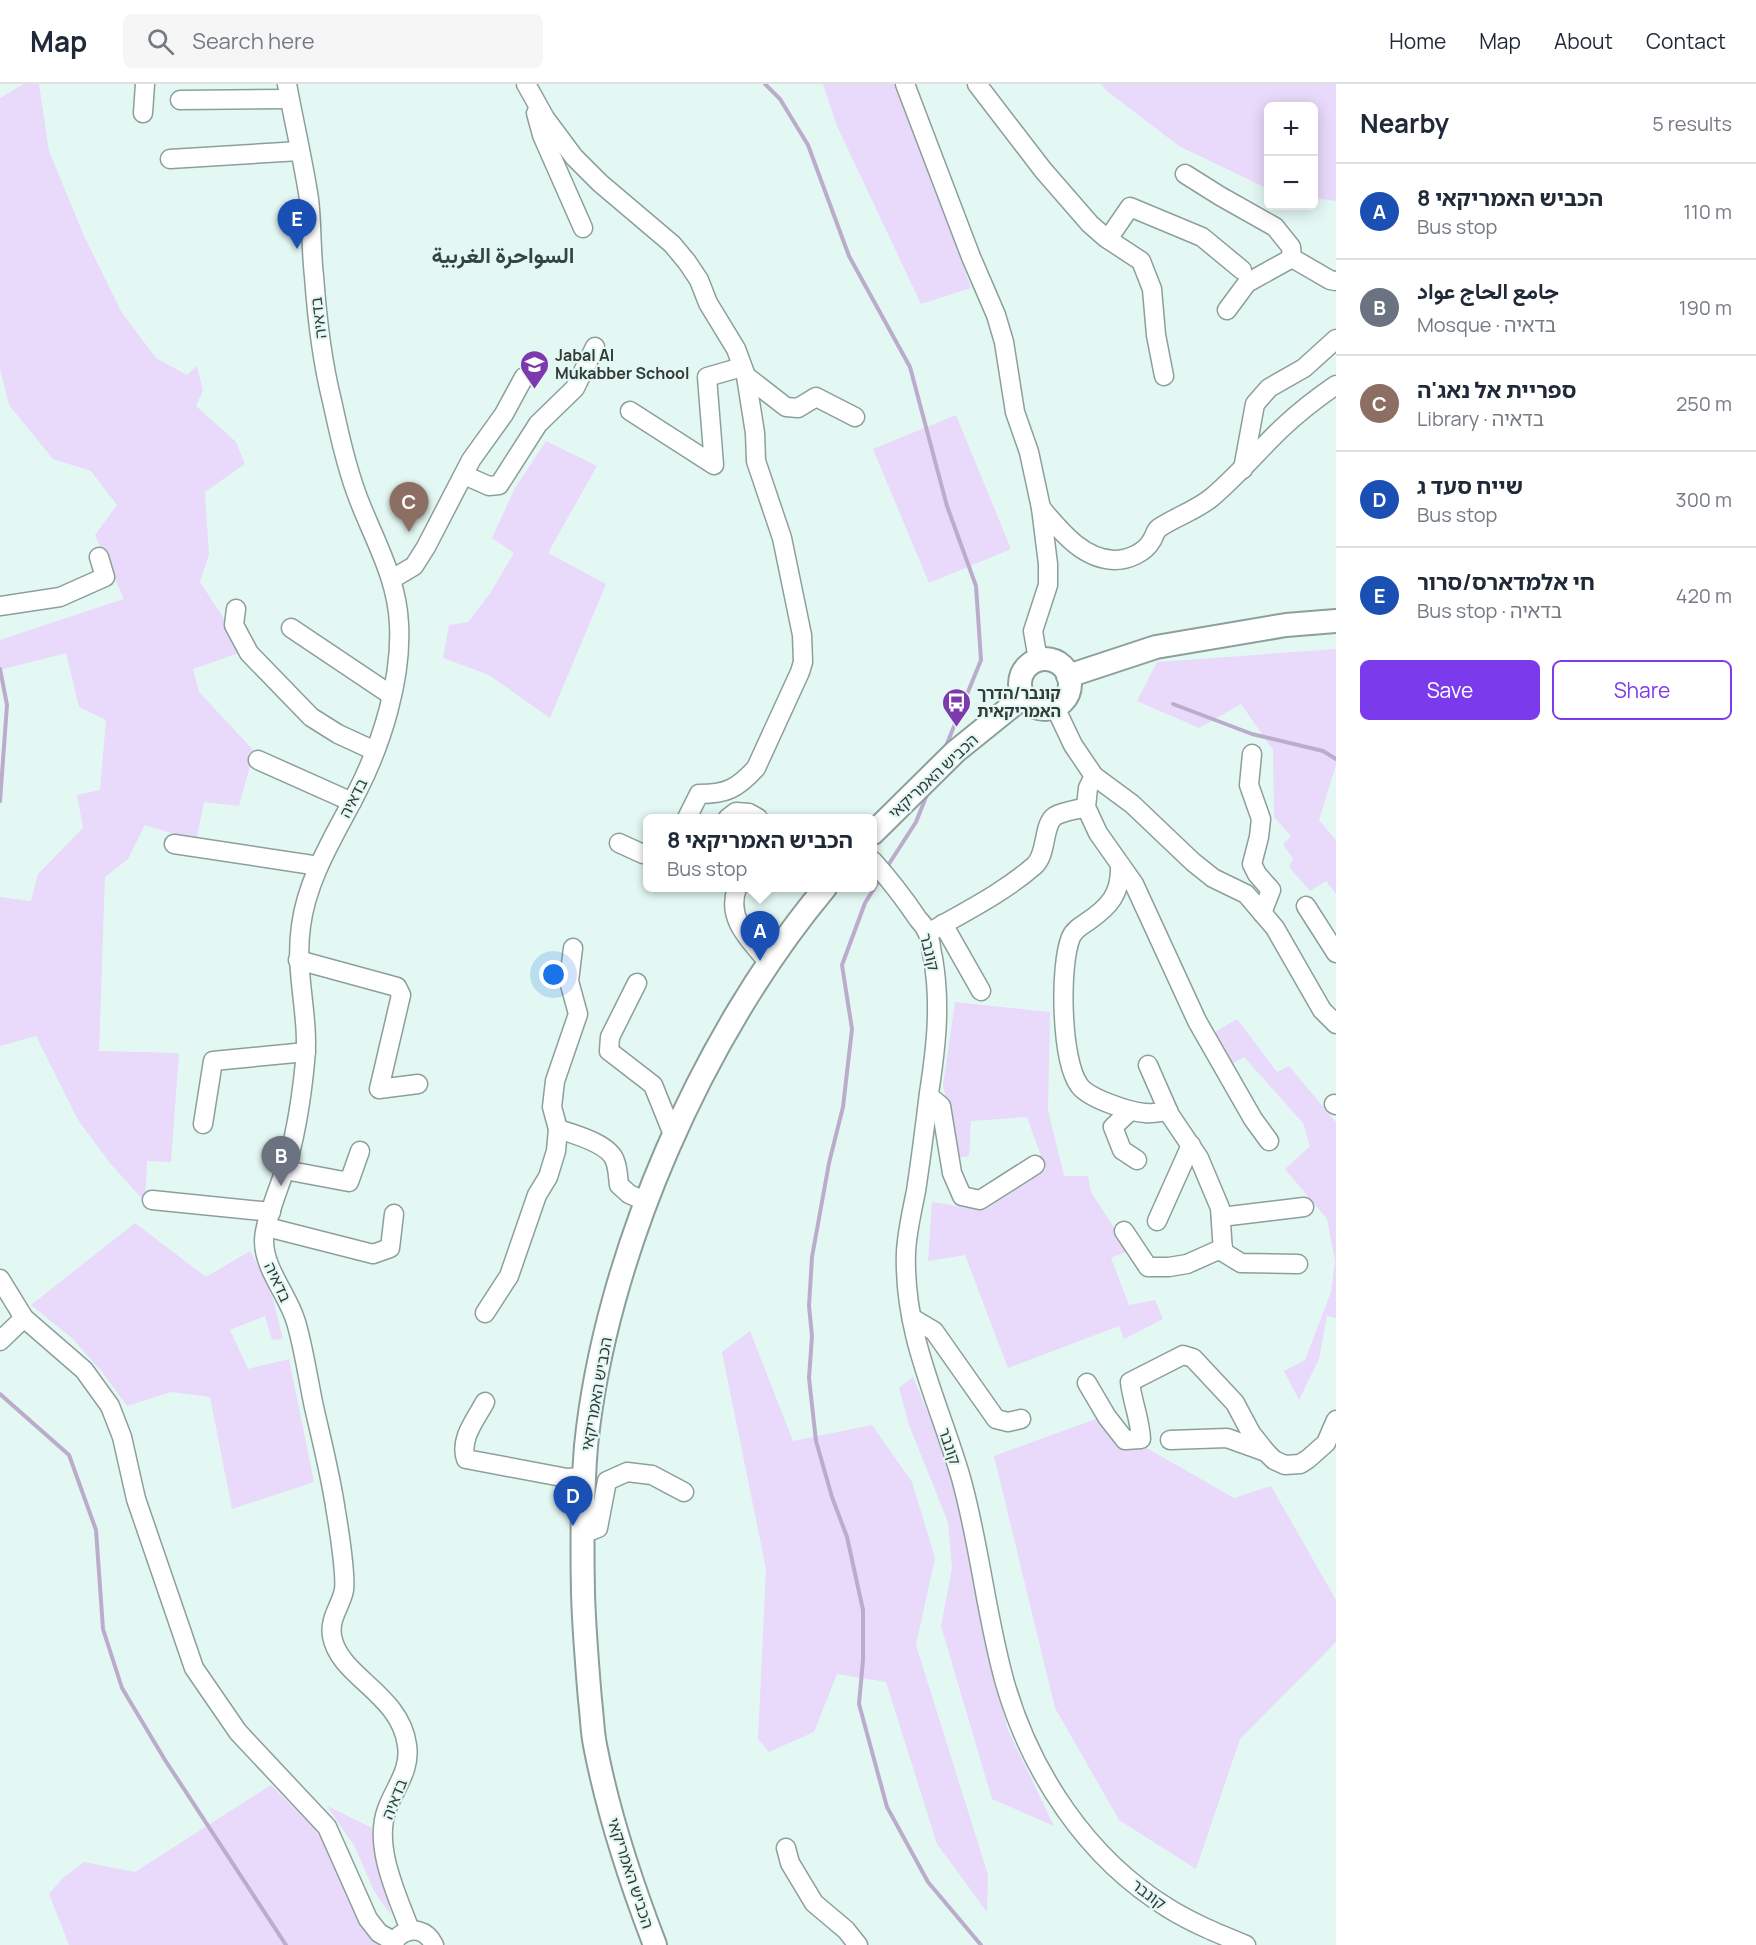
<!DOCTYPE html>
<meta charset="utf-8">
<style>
body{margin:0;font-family:Manrope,Vazirmatn,"Noto Sans Hebrew",sans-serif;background:#f6f6f7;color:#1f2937}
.controls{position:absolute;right:18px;top:18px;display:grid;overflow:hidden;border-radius:9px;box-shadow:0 3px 15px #0003}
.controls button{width:54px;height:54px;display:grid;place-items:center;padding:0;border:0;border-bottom:2px solid #e0e1e3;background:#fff;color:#1f2937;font:30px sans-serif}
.you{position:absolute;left:554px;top:891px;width:21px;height:21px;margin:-15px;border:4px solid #fff;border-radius:50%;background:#1a73e8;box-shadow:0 0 0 9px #1a73e833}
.badge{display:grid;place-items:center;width:39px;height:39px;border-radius:50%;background:#7c3aed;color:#fff;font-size:20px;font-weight:700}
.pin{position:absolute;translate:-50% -50px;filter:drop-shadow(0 2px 3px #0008)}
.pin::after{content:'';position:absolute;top:32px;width:21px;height:18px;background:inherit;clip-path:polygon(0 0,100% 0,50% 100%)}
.popup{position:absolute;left:643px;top:730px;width:234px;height:78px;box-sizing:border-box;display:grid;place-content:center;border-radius:9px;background:#fff;filter:drop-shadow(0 2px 4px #0005);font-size:20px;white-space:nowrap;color:#747a83}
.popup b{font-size:22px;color:#1f2937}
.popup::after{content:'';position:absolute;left:50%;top:100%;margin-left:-12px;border:12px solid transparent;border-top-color:#fff}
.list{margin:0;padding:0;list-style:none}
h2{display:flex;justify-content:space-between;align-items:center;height:78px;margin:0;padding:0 24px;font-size:26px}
h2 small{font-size:20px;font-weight:400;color:#747a83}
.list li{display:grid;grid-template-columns:39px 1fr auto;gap:18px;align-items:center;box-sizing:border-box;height:96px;padding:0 24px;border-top:2px solid #e0e1e3}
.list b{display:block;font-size:22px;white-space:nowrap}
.list p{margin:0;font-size:20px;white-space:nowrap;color:#747a83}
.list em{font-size:20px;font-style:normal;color:#747a83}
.actions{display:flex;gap:12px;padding:18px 24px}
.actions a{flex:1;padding:14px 0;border:2px solid #7c3aed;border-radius:9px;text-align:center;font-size:21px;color:#7c3aed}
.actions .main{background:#7c3aed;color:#fff}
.icon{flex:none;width:33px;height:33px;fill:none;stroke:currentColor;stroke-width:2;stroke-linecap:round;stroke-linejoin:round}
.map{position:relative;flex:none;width:1336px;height:1861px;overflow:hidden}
header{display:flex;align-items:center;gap:36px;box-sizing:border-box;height:84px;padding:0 30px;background:#fff;border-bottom:2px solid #e0e1e3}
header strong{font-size:28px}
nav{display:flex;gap:33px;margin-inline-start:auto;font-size:21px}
.search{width:420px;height:54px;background:#f6f6f7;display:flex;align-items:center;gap:15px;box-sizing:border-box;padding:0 21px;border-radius:9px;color:#747a83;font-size:22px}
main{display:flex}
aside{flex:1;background:#fff}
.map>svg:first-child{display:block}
.green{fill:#e9d9fa}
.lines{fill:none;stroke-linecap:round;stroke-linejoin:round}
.stream{stroke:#bcaccc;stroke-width:4}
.minor-casing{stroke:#8c9f9b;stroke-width:21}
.major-casing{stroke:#8c9f9b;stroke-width:26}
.minor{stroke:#fff;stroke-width:18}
.major{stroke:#fff;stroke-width:22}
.labels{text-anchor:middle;stroke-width:4.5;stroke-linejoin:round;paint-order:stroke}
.street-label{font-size:16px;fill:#333b39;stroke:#e4f8f3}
.poi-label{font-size:16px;font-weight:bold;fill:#333b39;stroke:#e4f8f3;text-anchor:start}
.district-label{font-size:22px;font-weight:bold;fill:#344441;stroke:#e4f8f3}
</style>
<header>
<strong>Map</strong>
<div class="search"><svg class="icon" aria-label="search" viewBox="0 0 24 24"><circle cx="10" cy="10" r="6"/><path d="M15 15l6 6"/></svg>Search here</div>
<nav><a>Home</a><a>Map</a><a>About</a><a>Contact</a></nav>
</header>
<main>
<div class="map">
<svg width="1336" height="1861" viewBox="0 0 1336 1861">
<rect width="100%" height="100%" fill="#e4f8f3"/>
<g class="green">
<path d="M 24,0 L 39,0 L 49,67 L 84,152 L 122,229 L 156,274 L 187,291 L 197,282 L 203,306 L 196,322 L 236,358 L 245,380 L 205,408 L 209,471 L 200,498 L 245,567 L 193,585 L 199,608 L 254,667 L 239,722 L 204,718 L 196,757 L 145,741 L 128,775 L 105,793 L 99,967 L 179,969 L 171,1078 L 147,1077 L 145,1118 L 110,1079 L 78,1036 L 36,952 L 0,962 L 0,813 L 31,817 L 38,790 L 83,744 L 77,711 L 100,706 L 106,636 L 79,623 L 66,569 L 0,586 L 0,556 L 124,515 L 95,451 L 117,421 L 91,387 L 53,375 L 9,321 L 0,285 L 0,14 Z"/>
<path d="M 823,0 L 897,0 L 971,204 L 921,220 L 837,42 Z"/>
<path d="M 1101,0 L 1336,0 L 1336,117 L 1314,114 L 1314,22 L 1268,22 L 1268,105 L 1179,62 L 1107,7 Z"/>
<path d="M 956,331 L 1011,465 L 929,499 L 873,365 Z"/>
<path d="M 546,357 L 597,382 L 548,469 L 606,500 L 550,634 L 489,591 L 443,574 L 449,541 L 468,538 L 489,511 L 514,469 L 492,454 L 514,406 Z"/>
<path d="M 1336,565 L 1336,681 L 1319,736 L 1336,756 L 1336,810 L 1326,797 L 1310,807 L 1289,783 L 1293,775 L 1283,760 L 1291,752 L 1274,733 L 1273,666 L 1241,620 L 1199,644 L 1137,617 L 1157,578 Z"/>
<path d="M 955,918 L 1050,928 L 1048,1026 L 1064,1092 L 1088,1092 L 1091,1108 L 1129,1167 L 1111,1174 L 1129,1221 L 1155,1216 L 1163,1235 L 1124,1255 L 1119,1242 L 1008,1284 L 965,1171 L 928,1177 L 932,1118 L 985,1126 L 1046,1086 L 1027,1033 L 971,1037 L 969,1072 L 960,1074 L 943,1001 Z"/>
<path d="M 1237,935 L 1277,988 L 1289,982 L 1336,1038 L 1336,1234 L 1327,1232 L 1319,1275 L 1299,1316 L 1284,1287 L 1305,1276 L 1331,1208 L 1335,1177 L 1327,1135 L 1285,1085 L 1310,1062 L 1303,1039 L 1244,973 L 1228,982 L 1215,948 Z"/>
<path d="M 135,1139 L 206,1193 L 250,1167 L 270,1204 L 283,1255 L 272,1256 L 265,1232 L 230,1246 L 248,1285 L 289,1275 L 314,1398 L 232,1425 L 210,1313 L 171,1308 L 127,1322 L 102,1288 L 72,1254 L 31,1221 Z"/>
<path d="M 750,1247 L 793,1357 L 872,1341 L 912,1398 L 935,1474 L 916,1561 L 988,1791 L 987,1828 L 937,1760 L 886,1598 L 837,1590 L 814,1648 L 769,1668 L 758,1655 L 766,1485 L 722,1268 Z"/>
<path d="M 913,1293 L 949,1381 L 981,1520 L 1007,1644 L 1054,1742 L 992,1715 L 941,1542 L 952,1484 L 948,1438 L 909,1341 L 899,1304 Z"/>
<path d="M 1096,1335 L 1234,1414 L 1271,1402 L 1336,1516 L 1336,1558 L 1240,1655 L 1196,1785 L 1119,1736 L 1055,1624 L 994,1372 Z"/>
<path d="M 271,1701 L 311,1741 L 331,1766 L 389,1861 L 69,1861 L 49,1810 L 63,1794 L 84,1778 L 135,1788 Z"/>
<path d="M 327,1722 L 372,1744 L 391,1831 L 374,1807 L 355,1763 Z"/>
</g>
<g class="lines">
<g class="stream">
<path d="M 765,0 L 780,15 L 808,61 L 849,172 L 910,283 L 947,422 L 976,502 L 981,576 L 946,662"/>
<path d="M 0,585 L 7,621 L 0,717"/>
<path d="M 1173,620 L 1252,650 L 1323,667 L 1336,675"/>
<path d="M 887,783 L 916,738 L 928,708"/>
<path d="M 880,795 L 865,819 L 842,881 L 852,945 L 843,1023 L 829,1079 L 812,1173 L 809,1222 L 812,1252 L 809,1294 L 816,1357 L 832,1413 L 847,1453 L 863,1526 L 863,1576 L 859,1620 L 887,1723 L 928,1798 L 981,1861"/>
<path d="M 0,1310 L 69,1371 L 96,1446 L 103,1545 L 122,1604 L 165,1676 L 286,1861"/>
</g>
<defs>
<g id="minor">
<path d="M 287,0 C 294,38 303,76 309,115 C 312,140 311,167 314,192 C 317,234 322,277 332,317 C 339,349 346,381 357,411 C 373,454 397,493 399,540 C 402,595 382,659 357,708 C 335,751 307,794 301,842 C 294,890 310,932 305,978 C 302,1009 297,1043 289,1073 C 283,1095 264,1137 264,1157 C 264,1185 288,1211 296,1238 C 304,1265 308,1295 314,1323 C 322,1358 331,1393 336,1428 C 339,1445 346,1491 344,1506 C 341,1522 329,1534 332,1552 C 339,1593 400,1609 407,1661 C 411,1686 395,1703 387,1725 C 373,1762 397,1811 410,1846"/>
<path d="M 526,0 L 545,34 L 574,73 L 600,99 L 672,160 L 687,178 L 699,196 L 708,219 L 736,265 L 746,292 L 755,349 L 756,377 L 782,454 L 802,551 L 803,578 L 800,588 L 756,684 C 737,705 726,710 699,710 L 687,734"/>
<path d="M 905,0 L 971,173 L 996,231 L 1004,258 L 1015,328 L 1029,368 L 1041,424 L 1048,480 L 1048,501 L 1033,547 L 1038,576"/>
<path d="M 977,0 L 1043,86 L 1090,140 L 1106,154 L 1141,177 L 1152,205 L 1156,251 L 1164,292"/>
<path d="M 180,16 L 289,15"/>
<path d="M 143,29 L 145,0"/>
<path d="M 536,29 L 542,51 L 583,144"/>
<path d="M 170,75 L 300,67"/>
<path d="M 1185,90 L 1220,112 L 1275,143 L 1291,163 L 1292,174 L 1330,196 L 1336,197"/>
<path d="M 1108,155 L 1130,123 L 1202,153 L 1242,186"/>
<path d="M 1227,226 L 1247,199 L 1292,174"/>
<path d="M 746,292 L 786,323 L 798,324 L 816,313 L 855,333"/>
<path d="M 630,327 L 714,381 L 707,293 L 742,283"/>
<path d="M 1243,385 L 1255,320 L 1269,304 L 1304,284 L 1336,255"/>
<path d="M 464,391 L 489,402 L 499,401 L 538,340 L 575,304 L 595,263"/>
<path d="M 1041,424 C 1060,446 1082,475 1114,476 C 1128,476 1145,469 1152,456 C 1155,451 1155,447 1159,444 C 1175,433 1195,427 1211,414 C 1236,393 1258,367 1282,344 C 1299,328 1317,314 1336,301"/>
<path d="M 392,495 L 414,482 L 426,463 L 471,376 L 504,330 L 524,293"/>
<path d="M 0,522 L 60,513 L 105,493 L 99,473"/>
<path d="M 236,525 L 234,541 L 249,569 L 311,633 L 338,650 L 375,667"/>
<path d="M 291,544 L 391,611"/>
<path d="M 1055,623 L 1073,661 L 1094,692 L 1132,720 L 1193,778 L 1213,794 L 1246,810 L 1275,844 L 1322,926 L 1336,940"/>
<path d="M 1252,670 L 1249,701 L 1261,735 L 1259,753 L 1252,780 L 1257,790 L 1271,806 L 1262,829"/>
<path d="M 258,676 L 352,718"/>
<path d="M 1094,692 L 1088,704 L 1086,723 L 1098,749 L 1134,800 L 1197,937 L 1253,1035 L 1269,1057"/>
<path d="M 728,734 L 736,728 L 749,729 L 758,734"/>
<path d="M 619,759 L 643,770 L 648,768"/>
<path d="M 174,760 L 319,782"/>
<path d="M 873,777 C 889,795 904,814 918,835 C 922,839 926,845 928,850 C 931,857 931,867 933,874 C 941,920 936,964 929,1009 C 925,1042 921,1074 916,1107 C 912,1127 907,1148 906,1168 C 903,1251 939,1318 961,1394 C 980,1462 986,1532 1005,1599 C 1031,1689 1087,1774 1168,1824 C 1192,1839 1219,1850 1246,1861"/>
<path d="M 1120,782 C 1121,810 1109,823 1087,838 C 1081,842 1074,846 1071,853 C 1059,882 1061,976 1079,1001 C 1087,1014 1130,1028 1145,1029 C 1152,1030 1160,1028 1168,1027"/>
<path d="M 737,804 C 726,835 749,855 768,878"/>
<path d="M 1306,822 L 1336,869"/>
<path d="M 943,840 L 981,907"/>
<path d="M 928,849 C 964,828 1003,809 1034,782 C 1048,770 1042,741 1055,732 C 1064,727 1077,726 1086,723"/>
<path d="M 573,864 L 569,897 L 578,930 L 555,997 L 552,1023 L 558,1045 C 574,1050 610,1060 615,1077 C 618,1084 618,1094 619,1101 L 629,1110 L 647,1118"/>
<path d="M 298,876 L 397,903 L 401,911 L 379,1005 L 418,1000"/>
<path d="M 637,899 L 610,953 L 609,967 L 653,1001 L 674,1053"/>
<path d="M 1148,981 L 1170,1031 L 1199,1074 L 1220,1124 L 1223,1168 L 1241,1179 L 1298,1180"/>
<path d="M 929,1012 L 941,1022 L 952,1089 L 962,1112 L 980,1116 L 1035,1081"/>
<path d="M 1334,1020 L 1336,1021"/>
<path d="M 1130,1027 L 1113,1043 L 1122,1066 L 1137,1076"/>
<path d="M 203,1040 L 213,977 L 306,968"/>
<path d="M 285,1086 L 349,1098 L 360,1067"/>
<path d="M 152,1116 L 271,1128"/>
<path d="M 1221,1133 L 1304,1123"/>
<path d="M 1157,1137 L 1191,1061"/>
<path d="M 267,1143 L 373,1170 L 390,1164 L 394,1130"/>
<path d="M 1124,1147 L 1148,1183 L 1169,1183 L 1187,1180 L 1223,1164"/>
<path d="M 0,1195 L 24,1234 L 84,1286 L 110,1322 L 122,1353 L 136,1415 L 194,1584 L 238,1648 L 327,1743 L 368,1835 L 379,1849 L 395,1858"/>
<path d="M 485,1229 L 509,1192 L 537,1111 L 548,1093 L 556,1067 L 558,1045"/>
<path d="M 912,1234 L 934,1247 L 996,1335 L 1008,1338 L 1021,1335"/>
<path d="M 0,1257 L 24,1234"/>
<path d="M 1087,1299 L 1107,1333 L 1125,1356 L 1141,1355 C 1140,1335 1132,1317 1130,1298 L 1183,1271 L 1193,1274 L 1235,1319 L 1251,1349 L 1266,1368 L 1274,1376 L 1285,1381 L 1300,1380 L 1308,1375 L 1326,1359 L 1336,1336"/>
<path d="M 485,1318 C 476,1335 459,1355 466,1375 L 567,1394 L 584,1393"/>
<path d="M 1170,1356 L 1227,1354 L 1266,1368"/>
<path d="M 582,1450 L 598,1444 L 607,1397 L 627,1388 L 652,1391 L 684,1408"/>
<path d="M 786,1764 L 790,1779 L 814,1819 L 846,1846 L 858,1861"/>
<path d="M 399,1852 C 412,1842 427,1846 434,1861"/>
</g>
<g id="major">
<circle cx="1045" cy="600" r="25"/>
<path d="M 1068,592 L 1156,563 L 1286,541 L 1336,537"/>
<path d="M 873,749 L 955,668 L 1023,613"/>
<path d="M 655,1861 C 630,1796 608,1729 595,1661 C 592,1646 592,1631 590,1616 C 587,1580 584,1545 583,1509 C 582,1460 582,1411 586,1362 C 605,1172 703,950 825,804"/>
</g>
</defs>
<use href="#minor" class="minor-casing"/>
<use href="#major" class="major-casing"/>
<use href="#minor" class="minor"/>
<use href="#major" class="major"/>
</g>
<defs>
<symbol id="school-pin" viewBox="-11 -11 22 30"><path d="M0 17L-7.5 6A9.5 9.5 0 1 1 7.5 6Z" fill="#7c3aae" stroke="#e4f8f3"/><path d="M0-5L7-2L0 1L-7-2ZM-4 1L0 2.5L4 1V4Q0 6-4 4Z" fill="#fff"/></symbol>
<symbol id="bus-pin" viewBox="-11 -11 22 30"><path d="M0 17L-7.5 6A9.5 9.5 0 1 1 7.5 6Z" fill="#7c3aae" stroke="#e4f8f3"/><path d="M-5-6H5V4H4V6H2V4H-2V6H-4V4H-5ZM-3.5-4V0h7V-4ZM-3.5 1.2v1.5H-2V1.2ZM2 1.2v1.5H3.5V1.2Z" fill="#fff"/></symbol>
</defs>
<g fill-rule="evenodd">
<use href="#school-pin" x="518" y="264" width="33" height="45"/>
<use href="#bus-pin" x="940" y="602" width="33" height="45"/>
</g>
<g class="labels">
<g class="street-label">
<text transform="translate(318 234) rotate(-97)" y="6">בדאיה</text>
<text transform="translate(933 692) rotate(-43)" y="6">הכביש האמריקאי</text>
<text transform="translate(353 714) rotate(-63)" y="6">בדאיה</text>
<text transform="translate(930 868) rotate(76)" y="6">קונבר</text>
<text transform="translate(278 1198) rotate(65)" y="6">בדאיה</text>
<text transform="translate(596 1310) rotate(-80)" y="6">הכביש האמריקאי</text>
<text transform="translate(950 1362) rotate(71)" y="6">קונבר</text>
<text transform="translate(394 1715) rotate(-68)" y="6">בדאיה</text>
<text transform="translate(631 1789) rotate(72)" y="6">הכביש האמריקאי</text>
<text transform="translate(1149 1810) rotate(37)" y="6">קונבר</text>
</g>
<g class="poi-label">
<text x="555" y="277">Jabal Al<tspan x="555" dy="18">Mukabber School</tspan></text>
<text x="977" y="615">קונבר/הדרך<tspan x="977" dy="18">האמריקאית</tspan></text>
</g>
<g class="district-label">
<text x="503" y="179">السواحرة الغربية</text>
</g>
</g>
</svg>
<div class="controls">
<button>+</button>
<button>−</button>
</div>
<div class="you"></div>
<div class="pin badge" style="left:760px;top:877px;background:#1a4fb4">A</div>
<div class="popup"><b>הכביש האמריקאי 8</b>Bus stop</div>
<div class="pin badge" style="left:281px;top:1102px;background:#6b7280">B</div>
<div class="pin badge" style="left:409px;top:448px;background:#8d6e63">C</div>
<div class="pin badge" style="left:573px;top:1442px;background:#1a4fb4">D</div>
<div class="pin badge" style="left:297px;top:165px;background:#1a4fb4">E</div>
</div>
<aside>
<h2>Nearby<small>5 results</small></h2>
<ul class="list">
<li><span class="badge" style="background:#1a4fb4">A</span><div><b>הכביש האמריקאי 8</b><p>Bus stop</p></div><em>110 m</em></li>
<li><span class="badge" style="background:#6b7280">B</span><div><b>جامع الحاج عواد</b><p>Mosque · בדאיה</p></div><em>190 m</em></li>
<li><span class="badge" style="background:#8d6e63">C</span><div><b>ספריית אל נאג'ה</b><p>Library · בדאיה</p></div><em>250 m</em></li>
<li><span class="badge" style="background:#1a4fb4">D</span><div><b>שייח סעד ג</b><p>Bus stop</p></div><em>300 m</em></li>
<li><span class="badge" style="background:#1a4fb4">E</span><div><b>חי אלמדארס/סרור</b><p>Bus stop · בדאיה</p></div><em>420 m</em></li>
</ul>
<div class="actions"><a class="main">Save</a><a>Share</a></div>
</aside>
</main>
